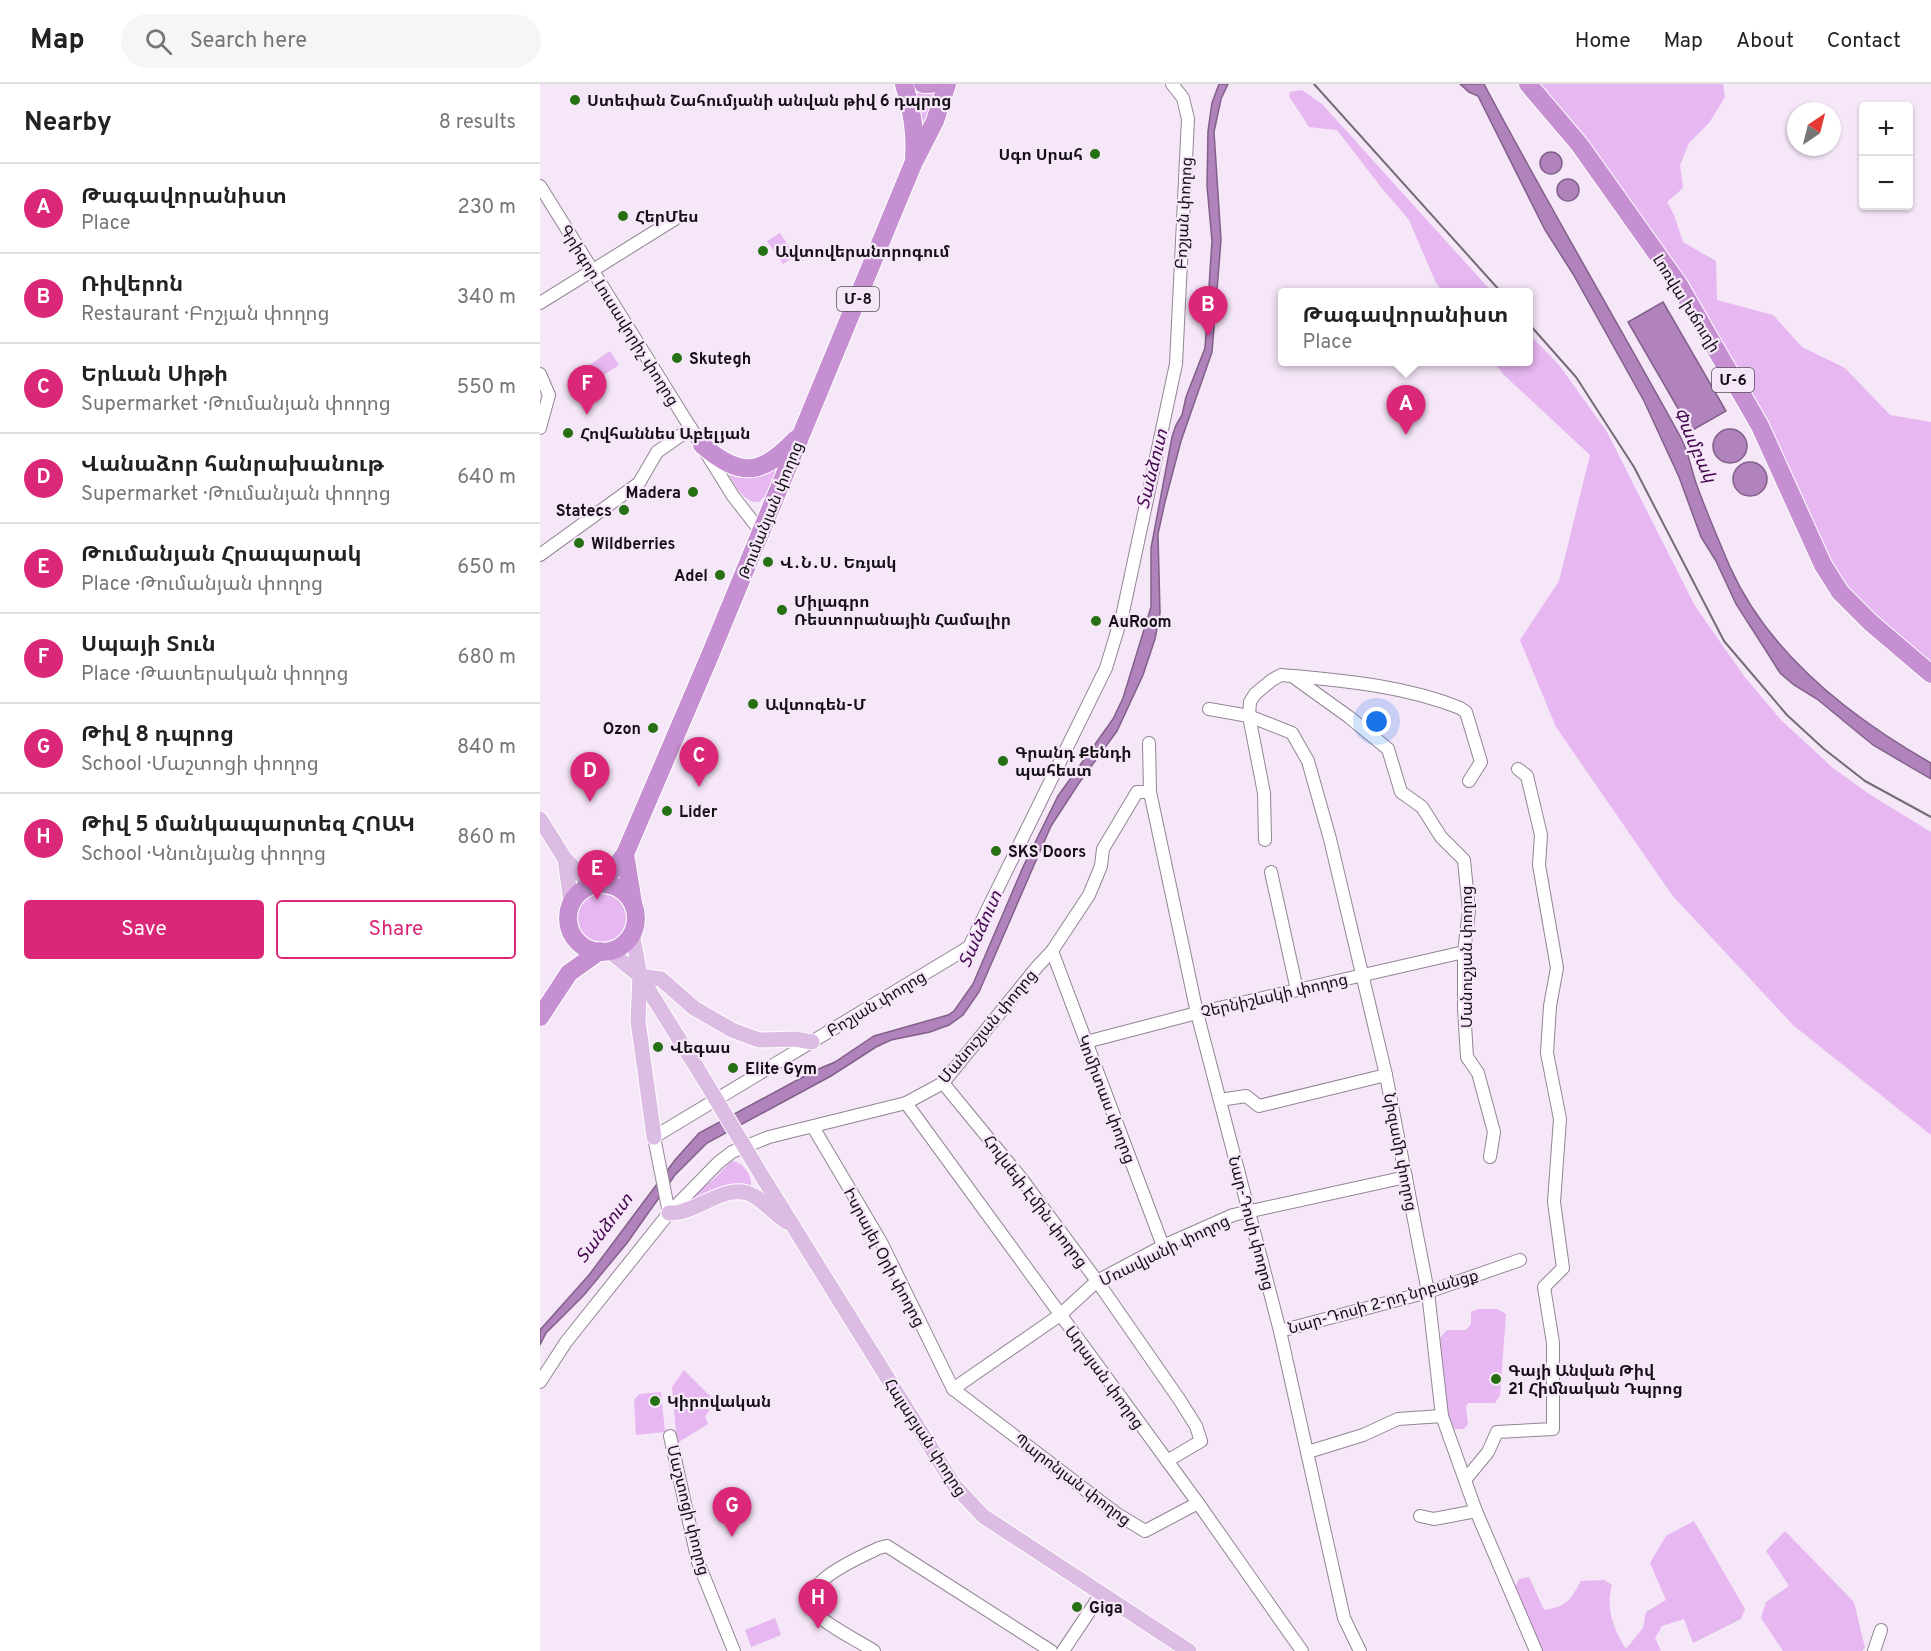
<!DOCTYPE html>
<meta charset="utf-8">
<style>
body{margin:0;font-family:Overpass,"Noto Sans Armenian",sans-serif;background:#f6f6f6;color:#222}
.controls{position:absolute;right:18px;top:18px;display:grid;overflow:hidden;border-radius:6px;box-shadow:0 2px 4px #0004}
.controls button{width:54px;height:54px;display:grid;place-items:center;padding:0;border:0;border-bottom:2px solid #e0e0e0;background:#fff;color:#222;font:30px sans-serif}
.compass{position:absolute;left:1247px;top:18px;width:54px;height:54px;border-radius:50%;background:#fff;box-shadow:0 2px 4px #0004;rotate:35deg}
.you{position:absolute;left:837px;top:638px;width:21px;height:21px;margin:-15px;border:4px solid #fff;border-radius:50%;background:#1a73e8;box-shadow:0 0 0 9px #1a73e833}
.badge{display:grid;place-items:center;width:39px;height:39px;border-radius:50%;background:#db2777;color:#fff;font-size:20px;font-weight:700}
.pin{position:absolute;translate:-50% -50px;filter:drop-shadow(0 2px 3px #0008)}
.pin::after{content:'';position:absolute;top:32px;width:21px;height:18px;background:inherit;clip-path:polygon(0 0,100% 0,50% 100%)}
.popup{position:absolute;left:738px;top:204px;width:255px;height:78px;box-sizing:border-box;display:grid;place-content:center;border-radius:6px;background:#fff;filter:drop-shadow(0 2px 4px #0005);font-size:20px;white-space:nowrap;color:#767676}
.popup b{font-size:22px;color:#222}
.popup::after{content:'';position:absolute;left:50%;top:100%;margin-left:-12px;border:12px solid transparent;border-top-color:#fff}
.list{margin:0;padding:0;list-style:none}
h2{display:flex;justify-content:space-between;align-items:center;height:78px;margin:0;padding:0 24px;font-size:26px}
h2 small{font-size:20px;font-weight:400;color:#767676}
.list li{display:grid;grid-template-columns:39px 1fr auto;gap:18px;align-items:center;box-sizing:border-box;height:90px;padding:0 24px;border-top:2px solid #e0e0e0}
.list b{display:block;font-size:22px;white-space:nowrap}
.list p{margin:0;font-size:20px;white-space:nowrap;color:#767676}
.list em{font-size:20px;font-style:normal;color:#767676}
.actions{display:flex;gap:12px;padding:18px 24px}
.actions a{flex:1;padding:14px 0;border:2px solid #db2777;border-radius:6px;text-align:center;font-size:21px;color:#db2777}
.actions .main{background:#db2777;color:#fff}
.icon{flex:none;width:33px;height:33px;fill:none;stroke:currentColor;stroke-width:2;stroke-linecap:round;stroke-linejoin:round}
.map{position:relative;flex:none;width:1391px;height:1567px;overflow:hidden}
header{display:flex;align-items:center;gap:36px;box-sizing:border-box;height:84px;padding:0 30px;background:#fff;border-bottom:2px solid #e0e0e0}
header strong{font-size:28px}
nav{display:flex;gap:33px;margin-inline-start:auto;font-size:21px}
.search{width:420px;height:54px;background:#f6f6f6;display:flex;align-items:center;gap:15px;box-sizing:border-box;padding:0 21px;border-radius:33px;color:#767676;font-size:22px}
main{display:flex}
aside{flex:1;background:#fff}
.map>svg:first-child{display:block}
.green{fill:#e6b7f1}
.water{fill:#b183bc;stroke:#82608a;stroke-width:1.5}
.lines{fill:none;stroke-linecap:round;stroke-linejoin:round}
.minor-casing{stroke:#928594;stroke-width:14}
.major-casing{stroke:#fff;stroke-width:17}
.highway-casing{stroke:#fff;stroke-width:20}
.minor{stroke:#fff;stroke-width:12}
.major{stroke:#dcbce3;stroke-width:15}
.highway{stroke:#c58fd1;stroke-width:18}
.rail{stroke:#746b76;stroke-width:2}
.major-bridge-casing{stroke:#fff;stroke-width:17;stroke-linecap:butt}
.major-bridge{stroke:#dcbce3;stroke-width:15}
.poi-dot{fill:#257012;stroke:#f5e6f8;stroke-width:2}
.labels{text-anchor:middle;stroke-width:4.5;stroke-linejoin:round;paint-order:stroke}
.shield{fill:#f5e6f8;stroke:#58505a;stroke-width:1.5}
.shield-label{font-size:15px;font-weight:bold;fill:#141016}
.poi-label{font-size:16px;font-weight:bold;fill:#141016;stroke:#f5e6f8;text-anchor:start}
.street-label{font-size:16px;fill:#141016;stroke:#f5e6f8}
.water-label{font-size:18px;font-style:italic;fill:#43064f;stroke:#f5e6f8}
</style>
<header>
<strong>Map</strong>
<div class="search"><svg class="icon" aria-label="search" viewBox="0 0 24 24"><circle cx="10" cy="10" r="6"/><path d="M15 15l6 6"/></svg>Search here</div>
<nav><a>Home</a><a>Map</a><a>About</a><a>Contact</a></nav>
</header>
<main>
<aside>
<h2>Nearby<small>8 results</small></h2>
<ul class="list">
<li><span class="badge">A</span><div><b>Թագավորանիստ</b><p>Place</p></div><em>230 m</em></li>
<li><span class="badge">B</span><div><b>Ռիվերոն</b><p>Restaurant · Բոշյան փողոց</p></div><em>340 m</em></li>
<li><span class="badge">C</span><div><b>Երևան Սիթի</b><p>Supermarket · Թումանյան փողոց</p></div><em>550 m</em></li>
<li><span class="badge">D</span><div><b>Վանաձոր հանրախանութ</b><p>Supermarket · Թումանյան փողոց</p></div><em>640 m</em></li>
<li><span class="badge">E</span><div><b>Թումանյան Հրապարակ</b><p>Place · Թումանյան փողոց</p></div><em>650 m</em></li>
<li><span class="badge">F</span><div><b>Սպայի Տուն</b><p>Place · Թատերական փողոց</p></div><em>680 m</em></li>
<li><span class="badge">G</span><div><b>Թիվ 8 դպրոց</b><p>School · Մաշտոցի փողոց</p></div><em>840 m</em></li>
<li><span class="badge">H</span><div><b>Թիվ 5 մանկապարտեզ ՀՈԱԿ</b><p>School · Կնունյանց փողոց</p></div><em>860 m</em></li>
</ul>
<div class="actions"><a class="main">Save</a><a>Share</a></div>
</aside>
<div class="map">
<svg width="1391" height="1567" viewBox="0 0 1391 1567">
<rect width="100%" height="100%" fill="#f5e6f8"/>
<g class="green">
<path d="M 996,0 L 1183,0 L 1185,13 L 1169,39 L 1149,59 L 1140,81 L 1143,104 L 1127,118 L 1134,131 L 1143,158 L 1176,177 L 1177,216 L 1233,231 L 1262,263 L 1305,284 L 1350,331 L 1391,338 L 1391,584 L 1305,505 L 1290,480 L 1221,330 Z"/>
<path d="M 762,6 L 782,20 L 952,208 L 904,208 L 896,199 L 869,136 L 841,103 L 797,46 L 769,43 L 749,12 L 750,8 Z"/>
<path d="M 375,9 L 399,9 L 382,53 L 383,39 Z"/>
<path d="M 240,149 L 255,172 L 243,180 L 227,157 Z"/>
<path d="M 989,250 L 1019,281 L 1067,348 L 1155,522 L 1204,592 L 1242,637 L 1293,684 L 1329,710 L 1391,748 L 1391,1051 L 1253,941 L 1132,811 L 1016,643 L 980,556 L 1019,497 L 1050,371 L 964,291 L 954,278 L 989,278 Z"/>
<path d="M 70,267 L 79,281 L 56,296 L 48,282 Z"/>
<path d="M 243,372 L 228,409 L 219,418 C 201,420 191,392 182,379 Z"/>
<circle cx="62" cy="834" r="24"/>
<path d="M 191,1077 C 205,1078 213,1093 211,1106 L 151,1119 L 152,1112 L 175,1094 Z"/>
<path d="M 938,1225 L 957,1225 L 966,1230 L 960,1311 L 955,1319 L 928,1319 L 926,1323 L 928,1340 L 924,1345 L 913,1345 L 909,1338 L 900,1254 L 907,1246 L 926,1246 L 931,1240 L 931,1228 Z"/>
<path d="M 144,1286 L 176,1318 L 165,1332 L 168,1340 L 137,1359 L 132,1303 Z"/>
<path d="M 121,1308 L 125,1348 L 96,1351 L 94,1316 L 99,1310 Z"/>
<path d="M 1154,1437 L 1205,1525 L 1201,1535 L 1153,1559 L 1144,1535 L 1122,1542 L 1115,1554 L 1121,1567 L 1003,1567 L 975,1504 L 979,1495 L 989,1493 L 1004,1526 C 1027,1523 1030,1516 1041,1497 L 1064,1496 L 1072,1501 C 1065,1524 1074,1546 1086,1565 L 1103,1544 L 1106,1528 L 1126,1516 L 1110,1479 L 1126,1452 Z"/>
<path d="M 1245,1447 L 1314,1518 L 1325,1564 L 1322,1567 L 1243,1567 L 1221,1534 L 1226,1518 L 1249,1502 L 1226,1467 Z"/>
<path d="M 235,1534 L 241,1551 L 211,1563 L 205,1546 Z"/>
</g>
<g class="water">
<path d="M 679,0 L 688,0 L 681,15 L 674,48 L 681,156 L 672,268 L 641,357 L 625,418 L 618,450 L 620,529 L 615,555 L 603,591 L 577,647 L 539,699 L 511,742 L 439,908 L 423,931 L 409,941 L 390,948 L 351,956 L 336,963 L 291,992 L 167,1059 L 135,1091 L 87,1159 L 44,1211 L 6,1249 L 0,1261 L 0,1246 L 49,1191 L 135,1076 L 159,1049 L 274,987 L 295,978 L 334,952 L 408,931 L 414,927 L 433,900 L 483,783 L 518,712 L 573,635 L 583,614 L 611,523 L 611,464 L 632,353 L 636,341 L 642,331 L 646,313 L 665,264 L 672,157 L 667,102 L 668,47 L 672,19 Z"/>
<path d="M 920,0 L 944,0 C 1007,119 1075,234 1140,352 C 1148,366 1151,384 1156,399 C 1166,427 1178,455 1190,483 C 1229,570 1310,633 1391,679 L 1391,695 L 1333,661 L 1277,615 L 1254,601 L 1240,589 L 1230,573 L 1196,520 L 1176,477 L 1161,453 L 1139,393 L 1104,317 L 1033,190 L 1005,146 L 938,12 L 929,8 Z"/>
<circle cx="1011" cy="79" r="11"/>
<circle cx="1028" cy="106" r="11"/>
<path d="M 1123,218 L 1186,327 L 1151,347 L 1088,238 Z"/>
<circle cx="1190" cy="362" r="17"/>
<circle cx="1210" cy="395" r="17"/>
</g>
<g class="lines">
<defs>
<g id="minor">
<path d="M 0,102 L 193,412 L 221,448"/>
<path d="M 0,219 L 135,135"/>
<path d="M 0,290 L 9,311 L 0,344"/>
<path d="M 0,471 L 99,399 L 117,368 L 151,344"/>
<path d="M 754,592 C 809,597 868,603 920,624 L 926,628 L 941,678 L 929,697"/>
<path d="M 669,625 L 709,632 L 752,649 L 768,677 L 790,755 L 846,991 L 888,1208 L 902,1332 L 936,1427 L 996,1567"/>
<path d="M 609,659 L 610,708 L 657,929 L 740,1247 L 804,1534 L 820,1567"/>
<path d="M 725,756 L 724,709 L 709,632 L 710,618 L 715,610 L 732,596 L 741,591 L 752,592 L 809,633 L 848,665 L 861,708 L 882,723 L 901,753 L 924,776 L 929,827 L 924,868 L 924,924 L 927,973 L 938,989 L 954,1048 L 950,1073"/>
<path d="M 731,788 L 757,906"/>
<path d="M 512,867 L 623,1162"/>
<path d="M 546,958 L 657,929 L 924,868"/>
<path d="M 403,999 L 481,1094 L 557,1197 L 639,1315 L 656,1342 L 661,1357 L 627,1377"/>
<path d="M 680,1016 L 706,1012 L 719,1022 L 846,991"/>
<path d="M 366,1019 L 658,1419 L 762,1567"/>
<path d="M 273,1043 L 341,1158 L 413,1305 L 577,1430 L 605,1447 L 658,1419"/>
<path d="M 129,1129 L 114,1053 L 429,863 L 566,584 L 583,528 L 636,280 L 648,35 L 643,14 L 632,0"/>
<path d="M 740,1247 L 888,1208 L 980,1176"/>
<path d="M 0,1298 L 26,1258 L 129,1129 L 179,1078 L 192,1068 L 229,1053 L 366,1019 L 403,999 L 497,883 L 512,867 L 549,811 L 561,782 L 563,765 L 597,708 L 610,708"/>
<path d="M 413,1305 L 520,1231 L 557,1197 L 623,1162 L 693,1131 L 866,1093"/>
<path d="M 130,1352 L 158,1478 L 194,1567"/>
<path d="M 768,1368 L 823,1351 L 858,1335 L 902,1332"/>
<path d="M 925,1396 L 948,1368 L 957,1348 L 1013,1345 L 1013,1259 L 1004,1203 L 1023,1184 L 1014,1118 L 1020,1035 L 1007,969 L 1010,922 L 1017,884 L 999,781 L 1001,751 L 987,692 L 978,685"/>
<path d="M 880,1432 L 894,1435 L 936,1427"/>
<path d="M 334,1567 C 317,1556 293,1545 279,1532 C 246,1503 321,1473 339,1464 L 347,1462 L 511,1567"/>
<path d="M 523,1567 L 561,1510"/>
<path d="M 1334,1567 L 1341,1546"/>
</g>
<g id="major">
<path d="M 0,735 L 25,775 L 52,801"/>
<path d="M 25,775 L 31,818"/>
<path d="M 92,848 L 100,892 L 98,937 L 114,1053"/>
<path d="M 69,867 L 100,892 L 162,992"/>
<path d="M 100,892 L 121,895 L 154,924 L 192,946 L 219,956 L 255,955 L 272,958"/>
<path d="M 222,1092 L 414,1401 L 443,1432 L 649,1567"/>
<path d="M 129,1129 C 134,1129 139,1129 143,1127 C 164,1122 191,1098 214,1112 C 226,1119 235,1131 247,1138"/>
</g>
<g id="highway">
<path d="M 364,0 C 371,25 376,46 374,72"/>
<path d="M 383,0 L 391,0"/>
<path d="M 988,0 L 1039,60 L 1139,201 L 1220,342 L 1283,481 L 1300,508 L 1331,539 L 1391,590"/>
<path d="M 162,361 C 201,394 221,392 256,355"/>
<path d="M 85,770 L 93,819"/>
<path d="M 62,800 L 85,770 L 168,576 L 373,80 L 395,37 L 407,0"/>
<circle cx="62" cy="834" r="34"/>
<path d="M 0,933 L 29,889 L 60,867"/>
</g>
</defs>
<use href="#minor" class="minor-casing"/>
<use href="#major" class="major-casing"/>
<use href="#highway" class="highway-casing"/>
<use href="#minor" class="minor"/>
<use href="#major" class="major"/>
<use href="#highway" class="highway"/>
<g class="rail">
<path d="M 774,0 L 961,208"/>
<path d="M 989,240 L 1036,293 L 1094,383 L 1184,557 L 1247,631 L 1284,665 L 1325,697 L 1391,733"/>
</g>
<defs>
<path id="major-bridge" d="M 162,992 L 222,1092"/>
</defs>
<use href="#major-bridge" class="major-bridge-casing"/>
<use href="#major-bridge" class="major-bridge"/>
</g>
<g class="poi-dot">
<circle cx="35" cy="16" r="6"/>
<circle cx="555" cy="70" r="6"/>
<circle cx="83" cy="132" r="6"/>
<circle cx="223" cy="167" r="6"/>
<circle cx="137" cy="274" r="6"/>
<circle cx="28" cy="349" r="6"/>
<circle cx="153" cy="408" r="6"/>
<circle cx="84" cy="426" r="6"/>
<circle cx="39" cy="459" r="6"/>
<circle cx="228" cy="478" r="6"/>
<circle cx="180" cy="491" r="6"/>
<circle cx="242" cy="526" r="6"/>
<circle cx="556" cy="537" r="6"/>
<circle cx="213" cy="620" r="6"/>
<circle cx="113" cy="644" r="6"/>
<circle cx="463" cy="677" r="6"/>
<circle cx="127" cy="727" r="6"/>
<circle cx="456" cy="767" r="6"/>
<circle cx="118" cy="963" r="6"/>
<circle cx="193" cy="984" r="6"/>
<circle cx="956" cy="1295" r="6"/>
<circle cx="115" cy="1317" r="6"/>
<circle cx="537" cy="1523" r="6"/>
</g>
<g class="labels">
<g class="shield">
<rect x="297" y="203" width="42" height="24" rx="4.5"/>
<rect x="1172" y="284" width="42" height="24" rx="4.5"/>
</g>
<g class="shield-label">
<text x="318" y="220">Մ-8</text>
<text x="1193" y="301">Մ-6</text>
</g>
<g class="poi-label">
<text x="47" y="22">Ստեփան Շահումյանի անվան թիվ 6 դպրոց</text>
<text x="543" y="76" text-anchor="end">Սգո Սրահ</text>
<text x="95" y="138">ՀերՄես</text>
<text x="235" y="173">Ավտովերանորոգում</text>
<text x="149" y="280">Skutegh</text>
<text x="40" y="355">Հովհաննես Աբելյան</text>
<text x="141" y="414" text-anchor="end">Madera</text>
<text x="72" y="432" text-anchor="end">Statecs</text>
<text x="51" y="465">Wildberries</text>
<text x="240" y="484">Վ․Ն․Ս․ Եռյակ</text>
<text x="168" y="497" text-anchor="end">Adel</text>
<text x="254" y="523">Միլագրո<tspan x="254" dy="18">Ռեստորանային Համալիր</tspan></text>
<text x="568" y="543">AuRoom</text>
<text x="225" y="626">Ավտոգեն-Մ</text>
<text x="101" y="650" text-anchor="end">Ozon</text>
<text x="475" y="674">Գրանդ Քենդի<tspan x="475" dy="18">պահեստ</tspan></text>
<text x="139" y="733">Lider</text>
<text x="468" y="773">SKS Doors</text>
<text x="130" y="969">Վեգաս</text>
<text x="205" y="990">Elite Gym</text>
<text x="968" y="1292">Գայի Անվան Թիվ<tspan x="968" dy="18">21 Հիմնական Դպրոց</tspan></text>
<text x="127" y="1323">Կիրովական</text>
<text x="549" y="1529">Giga</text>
</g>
<g class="street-label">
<text transform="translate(643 129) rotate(-87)" y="6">Բոշյան փողոց</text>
<text transform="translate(1147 219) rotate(58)" y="6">Լոռվա խճուղի</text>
<text transform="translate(80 231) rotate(58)" y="6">Գրիգոր Լուսավորիչ փողոց</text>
<text transform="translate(230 426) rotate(-68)" y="6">Թումանյան փողոց</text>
<text transform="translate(926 873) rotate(-90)" y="6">Մանուշյան փողոց</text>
<text transform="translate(734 911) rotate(-13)" y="6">Չերնիշևսկի փողոց</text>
<text transform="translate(336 919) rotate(-31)" y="6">Բոշյան փողոց</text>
<text transform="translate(447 942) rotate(-50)" y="6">Մանուշյան փողոց</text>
<text transform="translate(567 1015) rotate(69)" y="6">Կոմիտաս փողոց</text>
<text transform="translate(861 1068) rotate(79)" y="6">Նիզամի փողոց</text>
<text transform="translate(496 1117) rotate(53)" y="6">Հովսեփ Էմին փողոց</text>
<text transform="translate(712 1139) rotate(75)" y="6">Նար-Դոսի փողոց</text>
<text transform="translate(624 1166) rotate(-26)" y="6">Մռավյանի փողոց</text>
<text transform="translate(345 1173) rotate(62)" y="6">Իսրայել Օրի փողոց</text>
<text transform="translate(843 1217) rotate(-16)" y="6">Նար-Դոսի 2-րդ նրբանցք</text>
<text transform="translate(565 1293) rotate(54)" y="6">Աղայան փողոց</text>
<text transform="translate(386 1353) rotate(57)" y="6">Հալաբյան փողոց</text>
<text transform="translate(533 1395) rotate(37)" y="6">Պարոնյան փողոց</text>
<text transform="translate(149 1426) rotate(76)" y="6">Մաշտոցի փողոց</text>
</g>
<g class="water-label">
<text transform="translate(1155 361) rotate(66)" y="6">Փամբակ</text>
<text transform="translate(612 385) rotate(-76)" y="6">Տանձուտ</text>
<text transform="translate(440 845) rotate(-66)" y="6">Տանձուտ</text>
<text transform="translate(64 1144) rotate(-53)" y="6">Տանձուտ</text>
</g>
</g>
</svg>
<div class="controls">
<button>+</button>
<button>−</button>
</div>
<svg class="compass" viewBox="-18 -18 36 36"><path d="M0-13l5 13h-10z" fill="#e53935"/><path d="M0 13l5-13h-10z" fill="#767676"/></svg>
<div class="you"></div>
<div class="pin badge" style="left:866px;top:351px">A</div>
<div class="popup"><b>Թագավորանիստ</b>Place</div>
<div class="pin badge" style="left:668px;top:252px">B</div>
<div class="pin badge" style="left:159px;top:703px">C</div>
<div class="pin badge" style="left:50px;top:718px">D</div>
<div class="pin badge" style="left:57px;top:816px">E</div>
<div class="pin badge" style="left:47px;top:331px">F</div>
<div class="pin badge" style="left:192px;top:1453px">G</div>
<div class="pin badge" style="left:278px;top:1545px">H</div>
</div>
</main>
